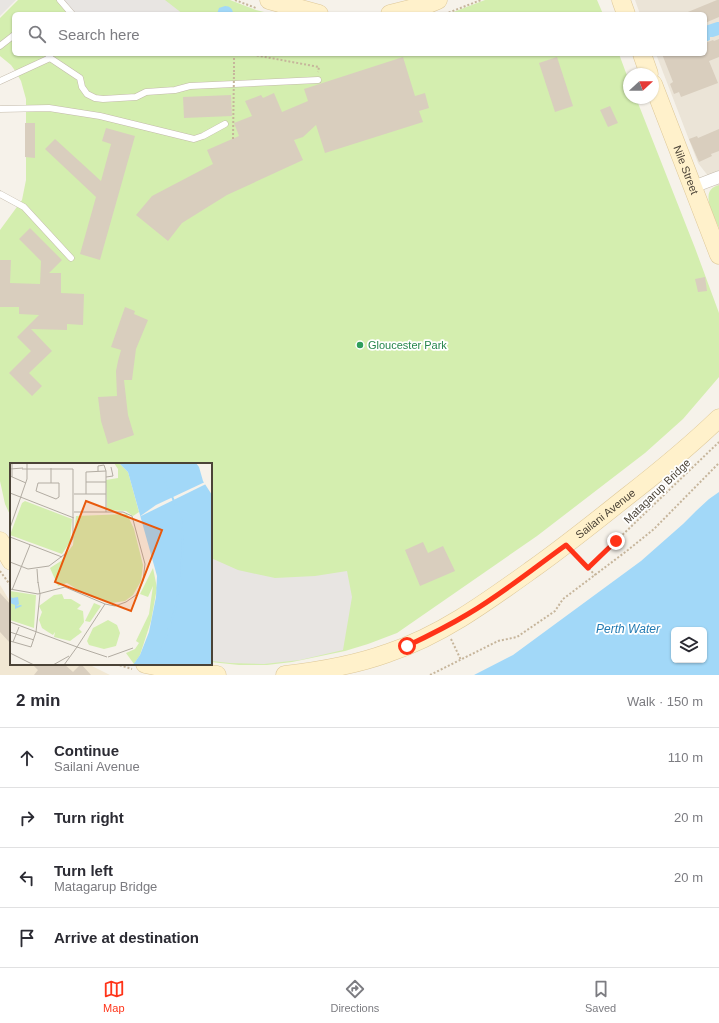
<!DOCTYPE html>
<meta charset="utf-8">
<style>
body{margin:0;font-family:Arial,sans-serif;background:#f7f7f7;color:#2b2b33}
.controls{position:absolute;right:12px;bottom:12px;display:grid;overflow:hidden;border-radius:6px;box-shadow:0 1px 3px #0004}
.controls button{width:36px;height:36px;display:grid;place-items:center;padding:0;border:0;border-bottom:1px solid #e1e1e2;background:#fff;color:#2b2b33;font:20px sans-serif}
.compass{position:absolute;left:623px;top:68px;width:36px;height:36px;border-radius:50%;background:#fff;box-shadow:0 1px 3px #0004;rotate:69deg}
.stop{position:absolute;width:12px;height:12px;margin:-9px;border:3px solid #ff3318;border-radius:50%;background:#fff}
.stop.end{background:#ff3318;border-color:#fff;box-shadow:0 1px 4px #0008}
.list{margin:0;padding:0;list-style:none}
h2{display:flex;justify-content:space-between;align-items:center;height:52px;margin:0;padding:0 16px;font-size:17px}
h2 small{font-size:13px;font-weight:400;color:#7c7c81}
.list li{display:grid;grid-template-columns:26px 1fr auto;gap:12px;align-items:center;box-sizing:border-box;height:60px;padding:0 16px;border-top:1px solid #e1e1e2}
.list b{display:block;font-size:15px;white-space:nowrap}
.list p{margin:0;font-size:13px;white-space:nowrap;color:#7c7c81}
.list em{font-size:13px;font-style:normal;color:#7c7c81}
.icon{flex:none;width:22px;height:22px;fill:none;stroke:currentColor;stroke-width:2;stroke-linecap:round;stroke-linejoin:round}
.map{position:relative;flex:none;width:719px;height:675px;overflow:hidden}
.search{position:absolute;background:#fff;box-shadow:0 1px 3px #0004;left:12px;right:12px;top:12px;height:44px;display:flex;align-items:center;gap:10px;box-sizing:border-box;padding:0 14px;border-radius:6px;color:#7c7c81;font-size:15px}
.sheet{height:292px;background:#fff}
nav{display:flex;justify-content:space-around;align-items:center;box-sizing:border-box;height:56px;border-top:1px solid #e1e1e2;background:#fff;font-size:11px;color:#7c7c81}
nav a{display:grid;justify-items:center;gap:2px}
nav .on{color:#ff3318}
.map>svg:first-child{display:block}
.residential{fill:#ebe4d7}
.education{fill:#f1e7d3}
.green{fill:#d4eeaf}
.parking{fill:#e8e5e2}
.water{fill:#a2d8f8;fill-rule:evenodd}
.building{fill:#d9cebe}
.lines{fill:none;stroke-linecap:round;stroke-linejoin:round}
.lane-casing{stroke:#c3baab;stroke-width:7}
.street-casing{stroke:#c3baab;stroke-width:13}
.secondary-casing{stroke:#dec898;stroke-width:19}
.path{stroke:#c6b59b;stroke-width:2;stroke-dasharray:2 2;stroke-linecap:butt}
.lane{stroke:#fff;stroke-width:6}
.street{stroke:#fff;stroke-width:12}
.secondary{stroke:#fff1cb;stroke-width:18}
.path-bridge{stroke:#c6b59b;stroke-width:2;stroke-dasharray:2 2;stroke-linecap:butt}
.route{stroke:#ff3318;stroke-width:5}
.leisure-dot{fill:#2e9e5b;stroke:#fff;stroke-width:1.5}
.labels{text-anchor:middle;stroke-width:3.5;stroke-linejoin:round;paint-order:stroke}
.street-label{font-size:11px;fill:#4b4337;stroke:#fff}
.leisure-label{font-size:11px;fill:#27864d;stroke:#fff;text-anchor:start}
.water-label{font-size:12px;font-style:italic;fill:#227ab2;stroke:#fff}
.inset-river{fill:none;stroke:#a2d8f8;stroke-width:2}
.inset-road{fill:none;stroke:#b2aca2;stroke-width:1}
.view{fill:#e8590c;fill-opacity:0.15;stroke:#e8590c;stroke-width:2}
.inset-edge{fill:none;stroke:#4b4337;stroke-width:2}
</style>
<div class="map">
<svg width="719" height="675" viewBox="0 0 719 675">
<rect width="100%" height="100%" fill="#f6f2ea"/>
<path class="residential" d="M 635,0 L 719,0 L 719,185 L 716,186 L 698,163 L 656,54 L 705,54 L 705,14 L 640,14 Z"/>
<path class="education" d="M 0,585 L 11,603 L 11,664 L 88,664 L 110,675 L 0,675 Z"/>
<g class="green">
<path d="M 18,0 L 230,0 L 256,10 L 272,14 L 14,14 L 14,54 L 619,54 L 629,81 L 629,98 L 636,98 L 695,248 L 719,313 L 719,377 L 683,419 L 645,453 L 537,536 L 397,633 L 368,644 L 345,651 L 292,662 L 267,665 L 239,665 L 211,662 L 211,464 L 11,464 L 11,517 L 5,504 L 0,481 L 0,230 L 22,200 L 26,180 L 26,99 L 21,81 L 16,72 L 11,65 L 0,56 L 0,18 Z"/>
<path d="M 485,0 L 597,0 L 603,14 L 448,14 Z"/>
<path d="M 719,185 L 719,228 C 714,215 698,190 719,185 Z"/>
</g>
<g class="parking">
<path d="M 0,0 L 16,0 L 0,16 Z"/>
<path d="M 60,0 L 165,0 L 183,14 L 72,14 Z"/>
<path d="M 211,558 L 238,570 L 275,578 L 315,576 L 347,571 L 352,597 L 343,650 L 300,660 L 264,664 L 230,663 L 211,661 Z"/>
</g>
<g class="water">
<path d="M 225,6 C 230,6 233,9 233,14 L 217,14 L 219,8 Z"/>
<path d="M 717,22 L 719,22 L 719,35 L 713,37 L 710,37 L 710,40 L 705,42 L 705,26 Z"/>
<path d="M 719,492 L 719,675 L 474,675 L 513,655 L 641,561 L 683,524 L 696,511 L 709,499 ZM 674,630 L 704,630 L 704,660 L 674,660 Z"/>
</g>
<g class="building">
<path d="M 717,0 L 719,0 L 719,17 L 705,23 L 705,14 L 683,14 Z"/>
<path d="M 719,39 L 719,57 L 709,61 L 718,83 L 681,97 L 679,92 L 674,94 L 670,84 L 673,82 L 662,54 L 705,54 L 705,43 L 713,40 L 714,41 Z"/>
<path d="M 403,57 L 415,96 L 425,93 L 429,108 L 419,111 L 423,122 L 325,153 L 316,125 L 303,137 L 294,140 L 303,160 L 227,195 L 182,223 L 168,241 L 136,215 L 152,196 L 213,164 L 207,150 L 239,136 L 234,123 L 252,116 L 245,101 L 261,95 L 263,98 L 274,93 L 282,112 L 308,101 L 304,89 Z"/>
<path d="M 557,57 L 573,106 L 555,112 L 539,63 Z"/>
<path d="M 231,95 L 232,116 L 184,118 L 183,97 Z"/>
<path d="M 610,106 L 618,123 L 608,127 L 600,110 Z"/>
<path d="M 25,123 L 35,123 L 35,158 L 25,157 Z"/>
<path d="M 106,128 L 135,136 L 100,260 L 80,254 L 96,197 L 45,149 L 55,139 L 101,181 L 111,144 L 102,141 Z"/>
<path d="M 719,129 L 719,151 L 711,154 L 712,156 L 699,162 L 689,139 L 697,136 L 698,138 Z"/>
<path d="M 30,228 L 62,260 L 49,273 L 61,273 L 61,293 L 84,294 L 83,325 L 67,324 L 67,330 L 31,329 L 52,351 L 29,373 L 42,386 L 32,396 L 9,373 L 31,351 L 17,337 L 39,315 L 19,314 L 19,307 L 0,307 L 0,260 L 11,260 L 10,283 L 40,284 L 41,261 L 19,239 Z"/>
<path d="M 705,277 L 707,291 L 698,292 L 695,279 Z"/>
<path d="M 125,307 L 135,311 L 134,314 L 148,320 L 136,349 L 132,380 L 124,380 L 128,415 L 134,435 L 108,444 L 101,421 L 98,397 L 117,396 L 116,371 L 118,361 L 121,350 L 111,347 Z"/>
<path d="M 423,542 L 428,553 L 443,546 L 455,571 L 420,586 L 405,550 Z"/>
<path d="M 0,593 L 11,605 L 11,644 L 0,632 Z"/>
<path d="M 32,664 L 64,664 L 73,672 L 81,664 L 91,675 L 34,675 L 38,670 Z"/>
</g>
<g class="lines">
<defs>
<g id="lane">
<path d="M 60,0 L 72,14"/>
<path d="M 0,46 L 14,35"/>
<path d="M 48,54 L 50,58 L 80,78 L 82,87 L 87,94 L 95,98 L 103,99 L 136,97 L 146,92 L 175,90 L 190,86 L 318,80"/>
<path d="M 0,81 L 50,58"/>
<path d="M 0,109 L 49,108 L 100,116 L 194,139 L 203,136 L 225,124"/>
<path d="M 0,194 L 24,207 L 71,258"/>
</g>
<path id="street" d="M 693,187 L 719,177"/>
<g id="secondary">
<path d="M 269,0 L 319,14"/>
<path d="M 621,0 L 626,14"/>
<path d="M 390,14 L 426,5 L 438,0"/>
<path d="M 642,54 L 649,74"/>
<path id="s1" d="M 653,84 L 719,255"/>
<path d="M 0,541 L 11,561"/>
<path d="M 145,664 L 176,670 L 217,675"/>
<path id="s2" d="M 285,675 C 320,671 355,665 388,653 C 442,635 488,601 534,568 C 565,546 595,522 625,498 C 657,473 689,447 719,418"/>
</g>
</defs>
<use href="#lane" class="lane-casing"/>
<use href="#street" class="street-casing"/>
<use href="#secondary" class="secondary-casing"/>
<g class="path">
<path d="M 235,0 L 256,8"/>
<path d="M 445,14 L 481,0"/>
<path d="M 249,54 L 319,67 L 318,72"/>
<path d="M 234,72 L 234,54"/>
<path d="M 575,554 L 595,575"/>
<path d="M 588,568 L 719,442"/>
<path d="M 0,571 L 11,586"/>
<path d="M 451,639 L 461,660"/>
<path d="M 116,664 L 132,669"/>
<path d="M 430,675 L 498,641 L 517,637 L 555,611 L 563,599 L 628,550 L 654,529 L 719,463"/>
</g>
<use href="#lane" class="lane"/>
<use href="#street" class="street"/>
<use href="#secondary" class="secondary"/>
<path class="path-bridge" d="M 233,139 L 234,72"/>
</g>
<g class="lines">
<path class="route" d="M 407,646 C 428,636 448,626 468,614 C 502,594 534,568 566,545 L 588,568 L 616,541"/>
</g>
<circle class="leisure-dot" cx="360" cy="345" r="4"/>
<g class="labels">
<g class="street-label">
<text dy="4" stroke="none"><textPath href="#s1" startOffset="92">Nile Street</textPath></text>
<text transform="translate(657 491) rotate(-44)" y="4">Matagarup Bridge</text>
<text dy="4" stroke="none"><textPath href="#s2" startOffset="365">Sailani Avenue</textPath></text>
</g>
<g class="leisure-label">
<text x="368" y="349">Gloucester Park</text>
</g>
<g class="water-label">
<text x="628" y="633">Perth Water</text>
</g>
</g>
<g transform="translate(10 463)">
<rect width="202" height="202" fill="#f6f2ea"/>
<path d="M 104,0 L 109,0 L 118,9 L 129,49 L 123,53 L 116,48 L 97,47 L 96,17 L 108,15 L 108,6 ZM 15,38 L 62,56 L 60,79 L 52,91 L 0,72 L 12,40 ZM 117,51 L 124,66 L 133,102 L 131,118 L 123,132 L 115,138 L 102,140 L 73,130 L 57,120 L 48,123 L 40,105 L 51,98 L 63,82 L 66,53 ZM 143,105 L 147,125 L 141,158 L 130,192 L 124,201 L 116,190 L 125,186 L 129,180 L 126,178 L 139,151 L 143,123 L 138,134 L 130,131 ZM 0,128 L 26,132 L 24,165 L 0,157 ZM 52,131 L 54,136 L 61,136 L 71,142 L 67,146 L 73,148 L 74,159 L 69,166 L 72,169 L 60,178 L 44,174 L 45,169 L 43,172 L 38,169 L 32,165 L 29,157 L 32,149 L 29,143 L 44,132 ZM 84,140 L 91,143 L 80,159 L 75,158 ZM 98,157 L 107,162 L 110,170 L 106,183 L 94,186 L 79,182 L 77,178 L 83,165 Z" fill="#d4eeaf"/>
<path d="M 109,0 L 186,0 L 189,4 L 193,18 L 202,32 L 202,202 L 123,202 L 130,192 L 139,169 L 146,134 L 147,113 L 118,9 ZM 0,132 L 2,135 L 8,134 L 9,141 L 6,143 L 11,142 L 12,143 L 5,146 L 5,142 L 0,140 Z" fill="#a2d8f8"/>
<path d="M 195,19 L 196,21 L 129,54 L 146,42 Z" fill="#f6f2ea"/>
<path class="inset-river" d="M 140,0 L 156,19 L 171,55 L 173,75 L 171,115 L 164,150 L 152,185 L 142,202"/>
<path class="inset-road" d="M 2,0 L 2,14M 0,6 L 13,5M 88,8 L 88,3 L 94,2 L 96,8M 0,13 L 16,20M 96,14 L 103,13 L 101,4M 76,19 L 96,19M 28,20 L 49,20 L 49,34 L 46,36 L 26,28 ZM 41,20 L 41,5M 0,30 L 13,35M 64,31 L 96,31M 76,31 L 76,9 L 96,8 L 96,49M 13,35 L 64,55M 0,65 L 17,16 L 17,0M 0,74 L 52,94M 0,99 L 18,106 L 39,103 L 55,91 L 63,75 L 63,6 L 12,6M 27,106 L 28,120M 0,126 L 28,131 L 55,124 L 95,141 L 105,143 L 116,139 L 126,132 L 133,118 L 135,101 L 122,53 L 113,49 L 64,49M 2,127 L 20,82M 95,141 L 67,184 L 97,194M 0,159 L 67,184 L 54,202M 0,169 L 24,177M 0,178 L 21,184 L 26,169 L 30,131 L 28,119M 3,179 L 9,164M 0,190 L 24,202M 98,194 L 123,185M 43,202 L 59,193"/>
<path class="view" d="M 76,38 L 152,67 L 121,148 L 45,119 Z"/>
<rect width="202" height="202" class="inset-edge"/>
</g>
</svg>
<div class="controls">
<button><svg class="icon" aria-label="layers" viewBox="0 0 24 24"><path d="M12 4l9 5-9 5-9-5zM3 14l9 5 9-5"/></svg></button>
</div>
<svg class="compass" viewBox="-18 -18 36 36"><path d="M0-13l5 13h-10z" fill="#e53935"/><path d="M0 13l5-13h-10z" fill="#7c7c81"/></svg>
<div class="stop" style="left:407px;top:646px"></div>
<div class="stop end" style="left:616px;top:541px"></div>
<div class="search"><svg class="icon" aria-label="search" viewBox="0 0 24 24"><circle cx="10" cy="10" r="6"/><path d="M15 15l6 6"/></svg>Search here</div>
</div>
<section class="sheet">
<h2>2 min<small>Walk · 150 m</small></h2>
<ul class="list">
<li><svg class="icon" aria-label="ahead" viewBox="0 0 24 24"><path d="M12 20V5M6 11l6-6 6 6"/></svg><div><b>Continue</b><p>Sailani Avenue</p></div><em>110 m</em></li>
<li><svg class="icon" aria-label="right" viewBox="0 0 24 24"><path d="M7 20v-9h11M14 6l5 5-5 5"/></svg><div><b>Turn right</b></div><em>20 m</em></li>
<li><svg class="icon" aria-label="left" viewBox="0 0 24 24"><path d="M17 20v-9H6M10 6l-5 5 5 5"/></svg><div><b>Turn left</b><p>Matagarup Bridge</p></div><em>20 m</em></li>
<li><svg class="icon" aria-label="arrive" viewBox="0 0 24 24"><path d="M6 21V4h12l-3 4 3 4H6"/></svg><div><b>Arrive at destination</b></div></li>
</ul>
</section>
<nav>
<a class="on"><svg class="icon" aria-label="map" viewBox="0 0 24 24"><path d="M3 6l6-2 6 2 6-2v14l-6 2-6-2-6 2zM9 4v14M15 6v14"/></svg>Map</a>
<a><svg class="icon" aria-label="directions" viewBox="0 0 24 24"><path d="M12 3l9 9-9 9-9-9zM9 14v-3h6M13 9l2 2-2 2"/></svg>Directions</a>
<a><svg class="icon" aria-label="saved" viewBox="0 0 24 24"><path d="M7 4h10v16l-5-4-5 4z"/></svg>Saved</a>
</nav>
